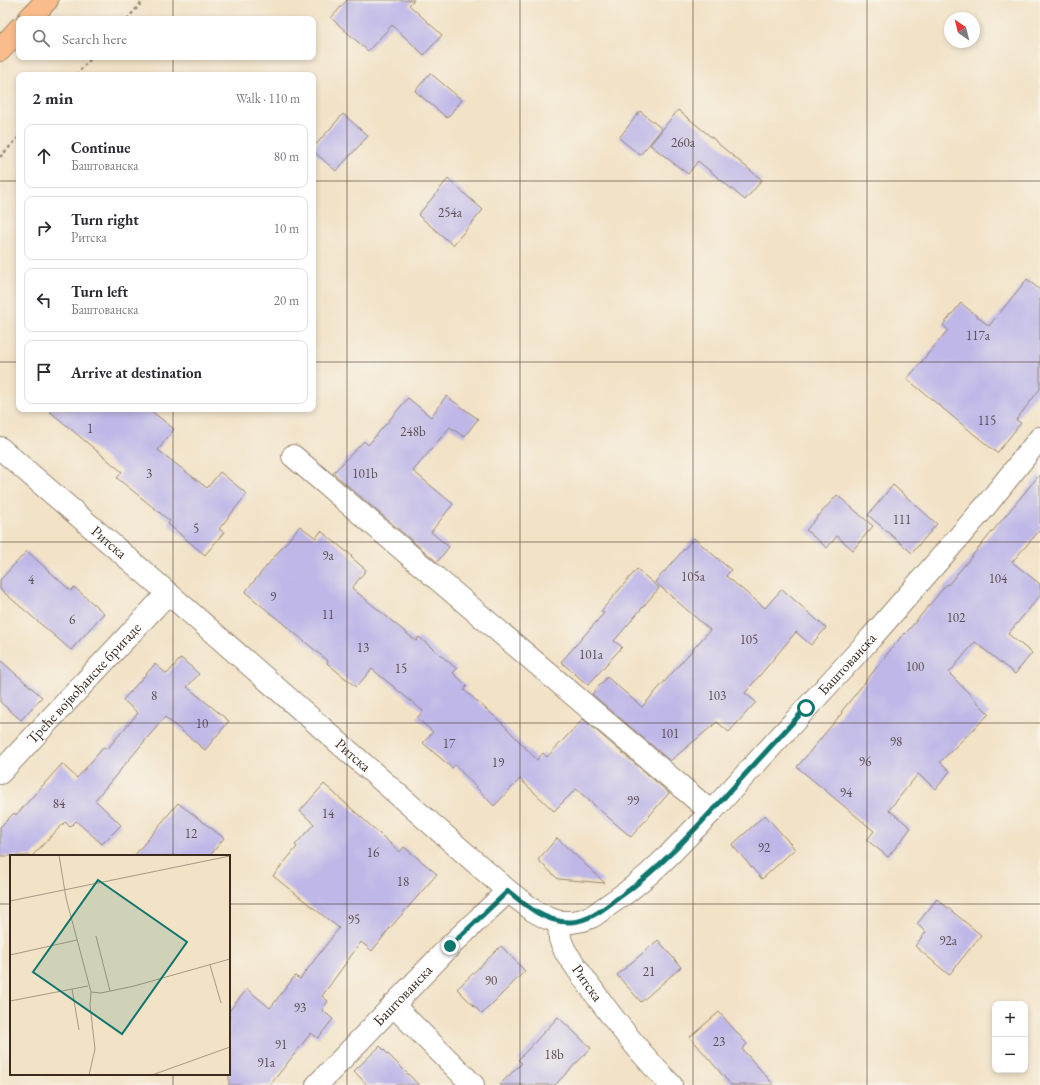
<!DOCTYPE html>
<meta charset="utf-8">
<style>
body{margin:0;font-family:"EB Garamond",serif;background:#f2f2f3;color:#2b2b33}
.controls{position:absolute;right:12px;bottom:12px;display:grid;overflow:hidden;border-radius:8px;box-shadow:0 2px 6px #0003}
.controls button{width:36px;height:36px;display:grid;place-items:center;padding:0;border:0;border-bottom:1px solid #e1e1e2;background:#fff;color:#2b2b33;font:20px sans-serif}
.compass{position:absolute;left:944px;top:12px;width:36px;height:36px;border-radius:50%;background:#fff;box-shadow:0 2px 6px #0003;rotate:325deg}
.stop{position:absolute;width:12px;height:12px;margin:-9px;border:3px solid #0f766e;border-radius:50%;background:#fff}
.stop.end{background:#0f766e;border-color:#fff;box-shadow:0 1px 4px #0008}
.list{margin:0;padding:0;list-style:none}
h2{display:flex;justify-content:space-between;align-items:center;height:52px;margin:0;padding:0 16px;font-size:17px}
h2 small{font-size:13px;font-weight:400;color:#7c7c81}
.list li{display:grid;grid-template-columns:26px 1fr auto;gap:12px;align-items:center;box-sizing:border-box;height:64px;margin:0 8px 8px;padding:0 8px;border:1px solid #e1e1e2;border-radius:8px}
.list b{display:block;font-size:15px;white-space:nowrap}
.list p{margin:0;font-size:13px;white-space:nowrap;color:#7c7c81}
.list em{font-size:13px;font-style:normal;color:#7c7c81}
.icon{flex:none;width:22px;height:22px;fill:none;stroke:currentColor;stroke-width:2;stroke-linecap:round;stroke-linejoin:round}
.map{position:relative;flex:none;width:1040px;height:1085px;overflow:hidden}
.search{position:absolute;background:#fff;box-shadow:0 2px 6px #0003;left:16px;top:16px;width:300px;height:44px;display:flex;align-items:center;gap:10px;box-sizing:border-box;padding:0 14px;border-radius:8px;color:#7c7c81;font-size:15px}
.panel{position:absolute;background:#fff;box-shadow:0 2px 6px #0003;left:16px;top:72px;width:300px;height:340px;border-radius:8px}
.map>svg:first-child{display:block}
.building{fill:#beb7e8}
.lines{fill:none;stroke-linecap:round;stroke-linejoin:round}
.minor-casing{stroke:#968672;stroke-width:24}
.major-casing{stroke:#968672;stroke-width:24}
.path{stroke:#968672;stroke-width:2.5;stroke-dasharray:3 3;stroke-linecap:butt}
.minor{stroke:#fff;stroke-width:22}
.major{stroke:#f9bc8a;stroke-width:22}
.route{stroke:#0f766e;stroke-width:5}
.grid{fill:none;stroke:#3b2a1e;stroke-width:1;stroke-opacity:0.55}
.labels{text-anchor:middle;stroke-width:4;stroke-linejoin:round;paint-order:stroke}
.number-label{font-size:13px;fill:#5c4d50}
.street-label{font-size:15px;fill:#3b2a1e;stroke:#f7f3e8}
.inset-road{fill:none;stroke:#a99883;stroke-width:1}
.view{fill:#0f766e;fill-opacity:0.15;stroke:#0f766e;stroke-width:2}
.inset-edge{fill:none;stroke:#3b2a1e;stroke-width:2}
</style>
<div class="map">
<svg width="1040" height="1085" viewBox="0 0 1040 1085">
<rect width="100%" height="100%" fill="#f7f3e8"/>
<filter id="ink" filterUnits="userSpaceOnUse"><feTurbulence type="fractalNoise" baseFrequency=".025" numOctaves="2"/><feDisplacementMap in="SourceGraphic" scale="8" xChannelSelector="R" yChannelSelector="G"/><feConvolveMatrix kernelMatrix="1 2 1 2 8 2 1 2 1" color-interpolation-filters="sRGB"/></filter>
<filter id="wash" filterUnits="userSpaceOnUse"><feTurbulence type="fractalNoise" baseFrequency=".012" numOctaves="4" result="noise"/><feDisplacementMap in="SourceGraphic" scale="16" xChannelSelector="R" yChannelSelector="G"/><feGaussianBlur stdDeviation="0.9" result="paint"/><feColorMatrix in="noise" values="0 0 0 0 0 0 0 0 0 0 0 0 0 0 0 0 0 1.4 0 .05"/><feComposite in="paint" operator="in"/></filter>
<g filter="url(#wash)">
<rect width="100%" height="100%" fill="#f2e2c6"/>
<g id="blocks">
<g class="building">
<path d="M 347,0 L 414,0 L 409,5 L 442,35 L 424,55 L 392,25 L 368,51 L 331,18 Z"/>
<path d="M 430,73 L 462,100 L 447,118 L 415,91 Z"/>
<path d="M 678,110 L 715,140 L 715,141 L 762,180 L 745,200 L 698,161 L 688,174 L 650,145 Z"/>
<path d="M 640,111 L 662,129 L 640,155 L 619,138 Z"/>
<path d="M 343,114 L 368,136 L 336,171 L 313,151 L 313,148 Z"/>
<path d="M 448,179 L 483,210 L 453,245 L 418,215 Z"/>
<path d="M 1027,279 L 1040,290 L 1040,389 L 1016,420 L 1021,423 L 997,453 L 907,379 L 948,330 L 943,325 L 961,303 L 989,326 Z"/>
<path d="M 446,396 L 478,419 L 464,437 L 450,427 L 413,471 L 453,504 L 431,532 L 449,547 L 437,562 L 333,473 L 364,441 L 368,445 L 408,398 L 431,417 Z"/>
<path d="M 47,409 L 149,409 L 174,429 L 158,450 L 207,488 L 220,472 L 247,494 L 219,529 L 224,532 L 205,555 L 168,524 L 170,521 L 117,478 L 122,472 Z"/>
<path d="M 1040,474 L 1040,530 L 1012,562 L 1040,584 L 1040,596 L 1008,634 L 1032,653 L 1015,674 L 975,642 L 949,673 L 989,714 L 940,762 L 950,771 L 936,789 L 918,774 L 889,810 L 911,828 L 888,857 L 867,840 L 874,831 L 797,767 L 842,713 L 841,712 L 904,633 L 905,634 L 947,584 L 948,585 Z"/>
<path d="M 893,485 L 937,524 L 912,553 L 868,515 Z"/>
<path d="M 837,495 L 873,526 L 853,550 L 837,536 L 827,548 L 806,530 Z"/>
<path d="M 300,526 L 316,538 L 321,531 L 352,556 L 351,557 L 366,570 L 352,588 L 416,641 L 419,637 L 457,669 L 453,673 L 467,686 L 464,690 L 501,722 L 537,760 L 543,753 L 547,757 L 583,719 L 669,793 L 631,837 L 576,789 L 554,811 L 520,779 L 494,806 L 455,765 L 452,768 L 423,743 L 433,732 L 417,718 L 423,711 L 372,669 L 356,687 L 327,663 L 328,661 L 245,592 Z"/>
<path d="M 694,538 L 731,570 L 726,576 L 765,608 L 782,589 L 826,628 L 811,645 L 796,632 L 745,693 L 756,702 L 729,732 L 717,722 L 670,761 L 592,694 L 607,677 L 642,707 L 710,630 L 655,582 Z"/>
<path d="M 27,551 L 71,591 L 74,587 L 104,613 L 71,650 L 0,589 L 0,580 Z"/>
<path d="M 637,569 L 659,588 L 614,641 L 622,647 L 588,685 L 561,662 L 604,613 L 601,611 Z"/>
<path d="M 181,658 L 199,674 L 187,687 L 229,721 L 205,750 L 165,717 L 95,800 L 121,825 L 102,844 L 76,821 L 70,827 L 65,822 L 32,856 L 0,856 L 0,827 L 14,813 L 16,815 L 62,764 L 77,778 L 104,747 L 107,749 L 138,713 L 123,700 L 155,664 L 167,674 Z"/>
<path d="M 0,660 L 42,697 L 21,720 L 0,702 Z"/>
<path d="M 324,784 L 400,852 L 404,847 L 437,874 L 390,928 L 372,951 L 361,942 L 322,996 L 328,1001 L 322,1010 L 333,1019 L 318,1038 L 311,1033 L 270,1085 L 229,1085 L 229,1011 L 247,989 L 270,1008 L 295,976 L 300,979 L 339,928 L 273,876 L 297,847 L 295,845 L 314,824 L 300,811 Z"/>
<path d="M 178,803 L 224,838 L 210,856 L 134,856 Z"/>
<path d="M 765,815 L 795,849 L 762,879 L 732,845 Z"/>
<path d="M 557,838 L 605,883 L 558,879 L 538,860 Z"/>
<path d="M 937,899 L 981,935 L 949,975 L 915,946 L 926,932 L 917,924 Z"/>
<path d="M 658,940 L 681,967 L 641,1002 L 617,975 Z"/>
<path d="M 501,946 L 525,971 L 482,1014 L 457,989 Z"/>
<path d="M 719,1012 L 747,1044 L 742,1049 L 774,1085 L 731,1085 L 690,1037 Z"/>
<path d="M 558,1017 L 591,1048 L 555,1085 L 499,1085 L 522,1063 L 518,1060 Z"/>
<path d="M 380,1046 L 419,1085 L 367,1085 L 354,1071 Z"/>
</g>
</g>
</g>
<g filter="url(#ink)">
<use href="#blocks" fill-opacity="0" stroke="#968672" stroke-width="1"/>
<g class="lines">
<defs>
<g id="minor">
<path id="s1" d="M 0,448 L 168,593 L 508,891 L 534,911 L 547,918 L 559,922 L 572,922 L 583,920 L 593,916 L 627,892 L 649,874 L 668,856 L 711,812 L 870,639 L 984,508 L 1040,438"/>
<path d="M 293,456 L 711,812"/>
<path id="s2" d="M 0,773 L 168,593"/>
<path id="s3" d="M 559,922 L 560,939 L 565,951 C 598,999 630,1043 671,1085"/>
<path d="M 393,1005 L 473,1085"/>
<path id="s4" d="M 317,1085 L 450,946 L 508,891"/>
</g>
<g id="major">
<path d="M 29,19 L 47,0"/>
<path d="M 0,50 L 19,29"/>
</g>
</defs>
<use href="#minor" class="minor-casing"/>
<use href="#major" class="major-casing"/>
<g class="path">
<path d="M 127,19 L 144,0"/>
<path d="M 76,75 L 92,57"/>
<path d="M 0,157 L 19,137"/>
</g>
<use href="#minor" class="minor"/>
<use href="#major" class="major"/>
</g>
</g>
<g class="lines" filter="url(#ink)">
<path class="route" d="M 450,946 L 508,891 C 526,906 546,923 571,922 C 588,921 601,911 614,901 C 662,868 701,823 740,780 C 762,756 784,732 806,708"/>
</g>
<path class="grid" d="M 173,0 L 173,19M 347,0 L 347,1085M 520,0 L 520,1085M 693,0 L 693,1085M 867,0 L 867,1085M 173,57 L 173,75M 0,181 L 19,181M 313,181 L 1040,181M 0,362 L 19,362M 313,362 L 1040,362M 173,409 L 173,856M 0,542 L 1040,542M 0,723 L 1040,723M 0,904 L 11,904M 229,904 L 1040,904M 173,1074 L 173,1085"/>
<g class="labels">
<g class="number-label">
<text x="683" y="147">260a</text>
<text x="450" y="217">254a</text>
<text x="978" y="340">117a</text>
<text x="987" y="425">115</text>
<text x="90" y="433">1</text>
<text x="413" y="436">248b</text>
<text x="149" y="478">3</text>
<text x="365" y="478">101b</text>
<text x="902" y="524">111</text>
<text x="196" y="533">5</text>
<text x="328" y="560">9a</text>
<text x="693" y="581">105a</text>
<text x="998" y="583">104</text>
<text x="31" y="584">4</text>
<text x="273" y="601">9</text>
<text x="328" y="619">11</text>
<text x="956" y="622">102</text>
<text x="72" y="624">6</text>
<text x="749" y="644">105</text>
<text x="363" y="652">13</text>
<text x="591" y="659">101a</text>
<text x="915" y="671">100</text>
<text x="401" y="673">15</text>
<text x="154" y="700">8</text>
<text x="717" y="700">103</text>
<text x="202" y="728">10</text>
<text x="670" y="738">101</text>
<text x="896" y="746">98</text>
<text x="449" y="748">17</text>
<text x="865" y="766">96</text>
<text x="498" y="767">19</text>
<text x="846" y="797">94</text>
<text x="633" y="805">99</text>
<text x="59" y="808">84</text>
<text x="328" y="818">14</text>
<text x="191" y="838">12</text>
<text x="764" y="852">92</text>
<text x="373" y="857">16</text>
<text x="403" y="886">18</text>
<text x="354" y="924">95</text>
<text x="948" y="945">92a</text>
<text x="649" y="976">21</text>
<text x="491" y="985">90</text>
<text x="300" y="1012">93</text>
<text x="719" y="1046">23</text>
<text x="281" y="1049">91</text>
<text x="554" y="1059">18b</text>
<text x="266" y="1067">91a</text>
</g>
<g class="street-label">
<text dy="5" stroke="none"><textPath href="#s1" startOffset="144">Ритска</textPath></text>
<text dy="5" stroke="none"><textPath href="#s1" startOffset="1128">Баштованска</textPath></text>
<text dy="5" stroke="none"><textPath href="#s2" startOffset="123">Треће војвођанске бригаде</textPath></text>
<text dy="5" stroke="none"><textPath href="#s1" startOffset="468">Ритска</textPath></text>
<text dy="5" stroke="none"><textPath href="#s3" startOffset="69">Ритска</textPath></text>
<text dy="5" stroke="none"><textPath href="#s4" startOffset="124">Баштованска</textPath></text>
</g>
</g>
<g transform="translate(10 855)">
<rect width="220" height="220" fill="#f2e2c6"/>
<path class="inset-road" d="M 49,0 L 56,43 L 81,137 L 80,150 L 85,194 L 79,220M 0,46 L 220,1M 86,81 L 100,136M 0,100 L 67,85M 200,110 L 211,148M 62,134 L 69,175M 81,137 L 91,138 L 124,131 L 220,104M 0,146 L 78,131M 142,220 L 220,192"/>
<path class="view" d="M 88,25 L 177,87 L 112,179 L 23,117 Z"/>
<rect width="220" height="220" class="inset-edge"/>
</g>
</svg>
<div class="controls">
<button>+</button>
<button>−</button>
</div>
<svg class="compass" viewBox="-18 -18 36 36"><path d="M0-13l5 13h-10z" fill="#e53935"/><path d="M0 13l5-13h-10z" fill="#7c7c81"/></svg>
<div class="stop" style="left:806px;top:708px"></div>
<div class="stop end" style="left:450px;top:946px"></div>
<div class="search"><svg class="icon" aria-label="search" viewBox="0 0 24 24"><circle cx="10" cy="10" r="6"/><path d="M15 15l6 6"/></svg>Search here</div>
<section class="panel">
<h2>2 min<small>Walk · 110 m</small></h2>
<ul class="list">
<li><svg class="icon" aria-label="ahead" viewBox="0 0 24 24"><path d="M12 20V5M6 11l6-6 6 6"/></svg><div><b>Continue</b><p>Баштованска</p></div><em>80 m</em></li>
<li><svg class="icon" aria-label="right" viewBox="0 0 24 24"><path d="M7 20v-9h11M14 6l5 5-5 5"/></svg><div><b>Turn right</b><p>Ритска</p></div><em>10 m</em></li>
<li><svg class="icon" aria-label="left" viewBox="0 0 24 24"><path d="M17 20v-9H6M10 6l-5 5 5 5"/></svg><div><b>Turn left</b><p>Баштованска</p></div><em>20 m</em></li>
<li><svg class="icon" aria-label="arrive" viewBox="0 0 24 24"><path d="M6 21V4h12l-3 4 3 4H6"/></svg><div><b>Arrive at destination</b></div></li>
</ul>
</section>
</div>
